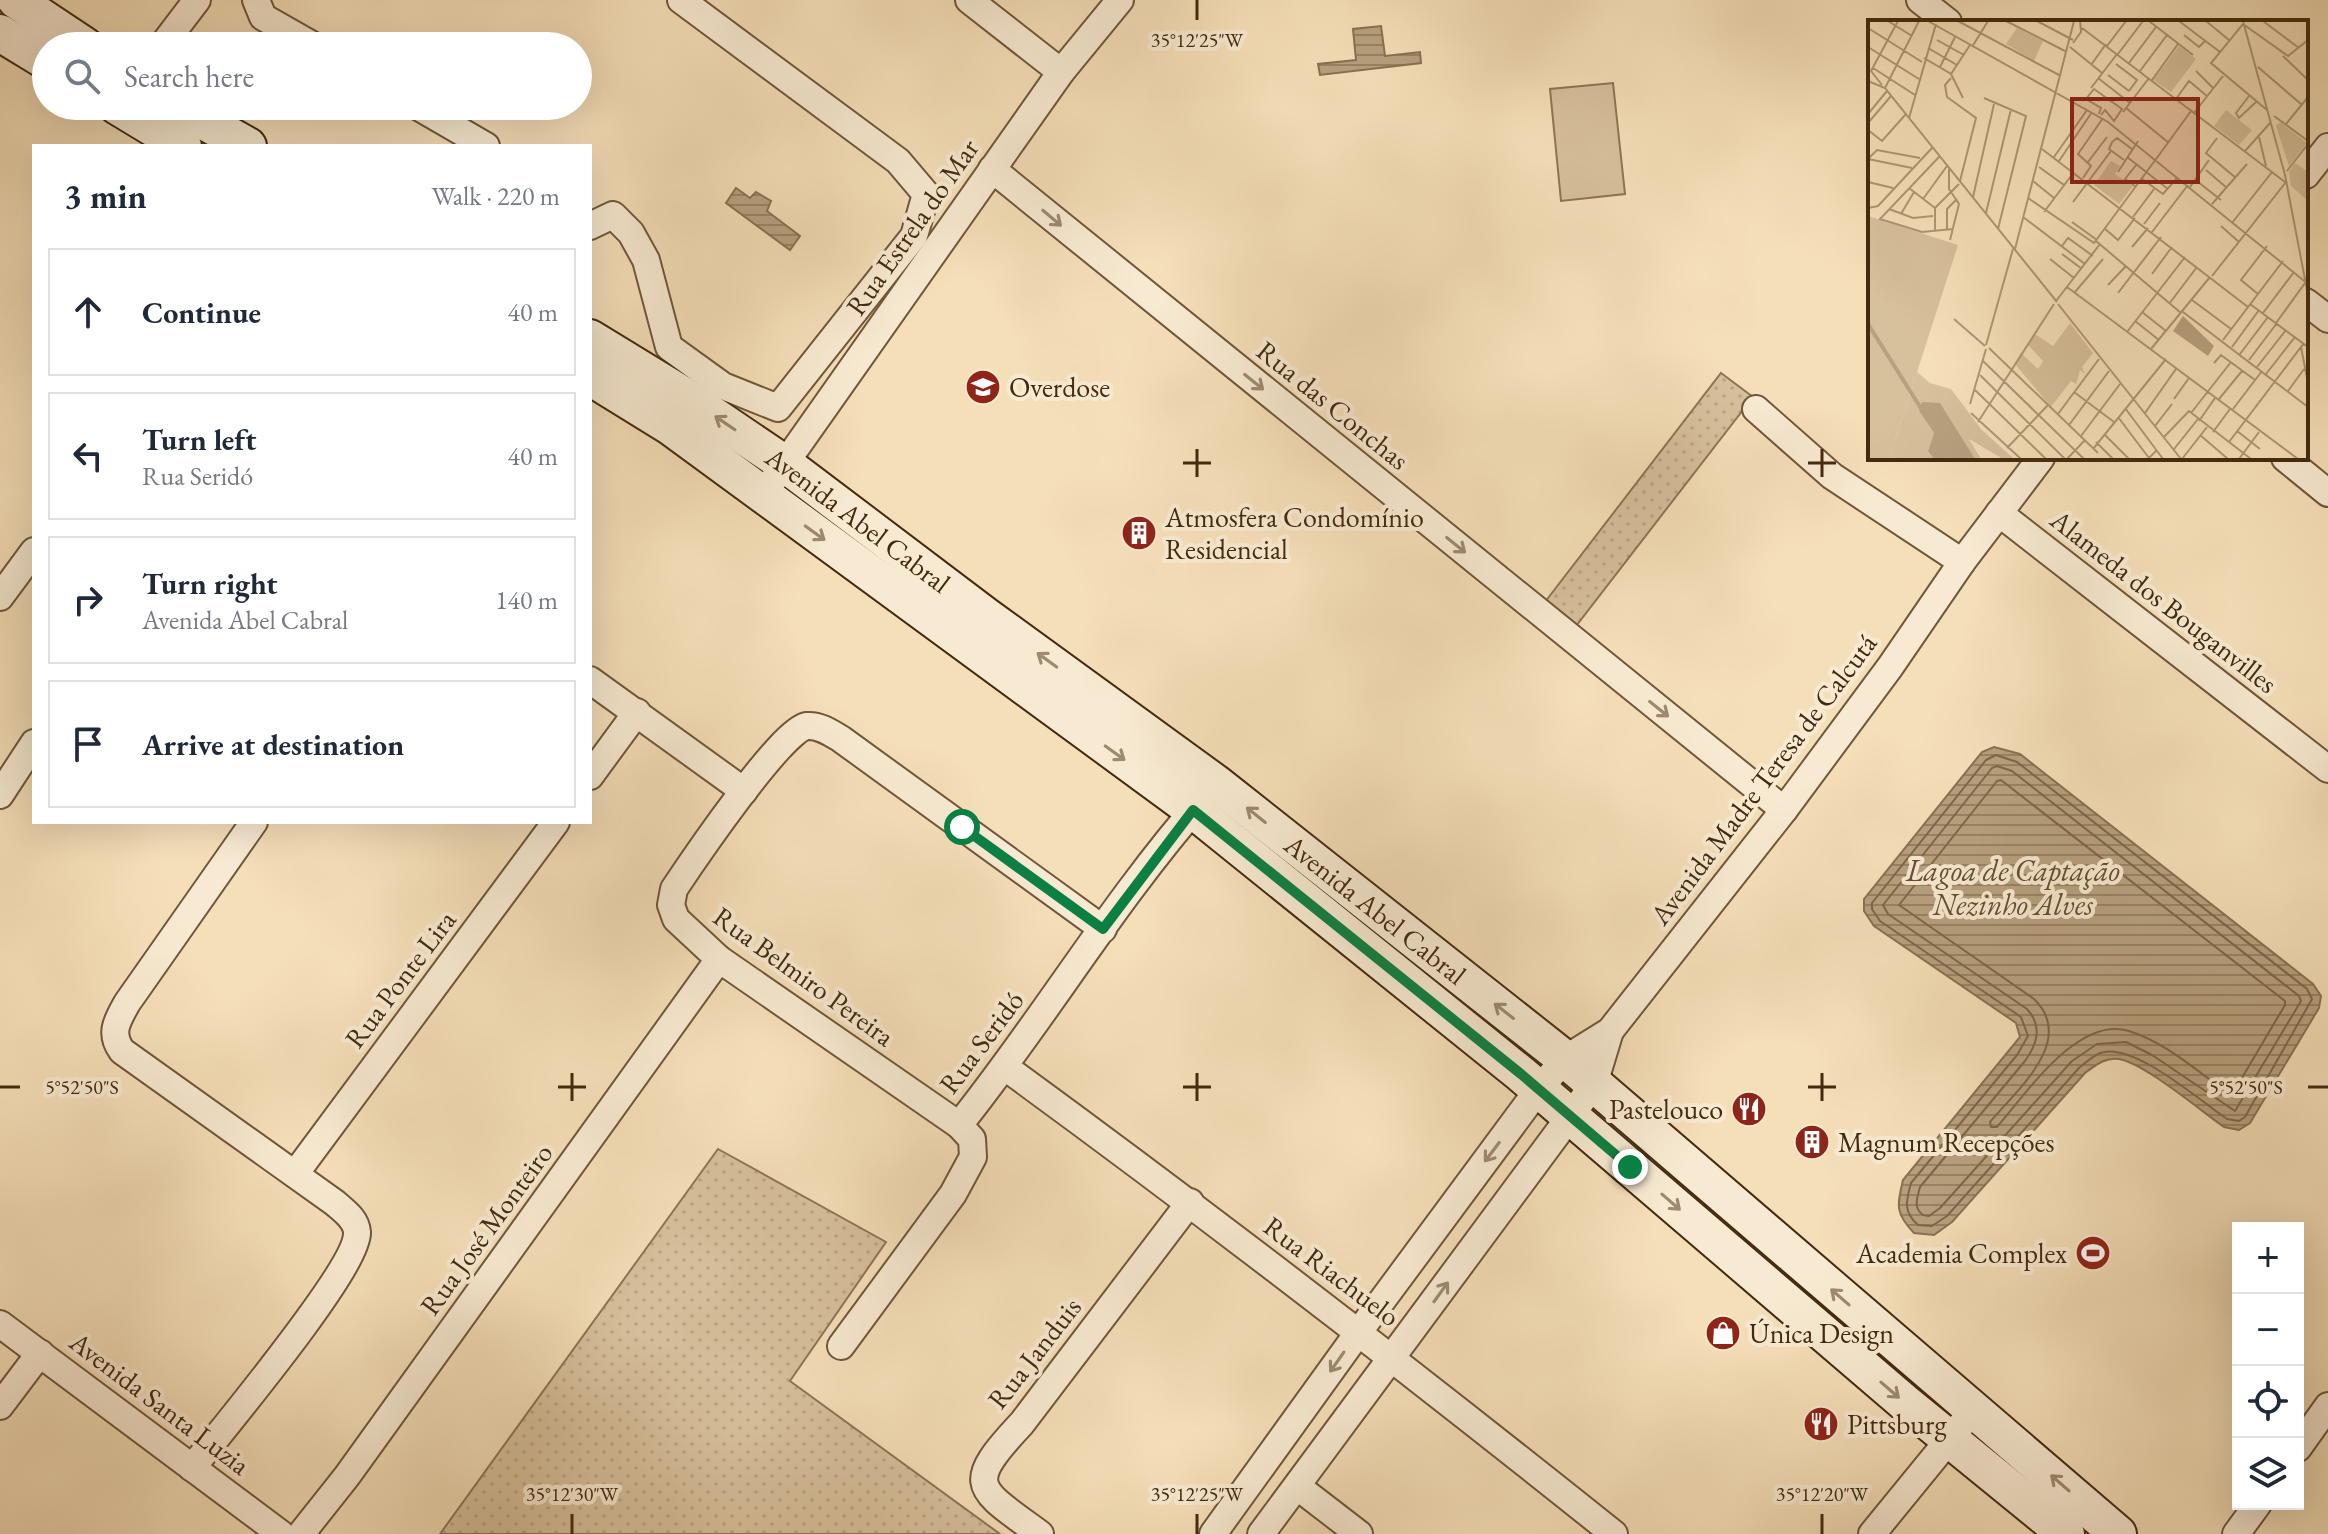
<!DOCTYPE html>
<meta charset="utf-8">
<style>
body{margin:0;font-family:"EB Garamond",serif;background:#f2f2f3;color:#1f2937}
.controls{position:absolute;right:24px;bottom:24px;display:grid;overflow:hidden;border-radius:0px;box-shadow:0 8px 32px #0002}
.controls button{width:72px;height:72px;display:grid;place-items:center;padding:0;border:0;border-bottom:2px solid #e0e1e3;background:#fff;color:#1f2937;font:40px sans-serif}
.stop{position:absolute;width:24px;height:24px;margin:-18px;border:6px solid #0b8043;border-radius:50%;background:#fff}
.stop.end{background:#0b8043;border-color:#fff;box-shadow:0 2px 8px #0008}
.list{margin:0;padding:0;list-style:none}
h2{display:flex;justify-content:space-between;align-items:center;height:104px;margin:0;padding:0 32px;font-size:34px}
h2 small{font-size:26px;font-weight:400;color:#747a83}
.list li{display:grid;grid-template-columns:52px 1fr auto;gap:24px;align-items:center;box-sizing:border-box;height:128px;margin:0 16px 16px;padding:0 16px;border:2px solid #e0e1e3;border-radius:0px}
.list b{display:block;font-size:30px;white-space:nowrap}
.list p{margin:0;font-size:26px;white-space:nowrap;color:#747a83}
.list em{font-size:26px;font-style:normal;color:#747a83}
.icon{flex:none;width:44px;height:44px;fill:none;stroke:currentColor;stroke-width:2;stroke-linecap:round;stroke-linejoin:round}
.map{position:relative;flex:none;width:2328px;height:1534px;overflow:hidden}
.search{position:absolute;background:#fff;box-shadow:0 8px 32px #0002;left:32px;top:32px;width:560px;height:88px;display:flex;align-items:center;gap:20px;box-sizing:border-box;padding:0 28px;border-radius:44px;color:#747a83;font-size:30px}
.panel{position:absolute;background:#fff;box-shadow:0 8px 32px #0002;left:32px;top:144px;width:560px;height:680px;border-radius:0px}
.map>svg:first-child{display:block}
.green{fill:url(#green-dots);stroke:#8d7555;stroke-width:2}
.pitch{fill:#d7c09c;stroke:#8d7555;stroke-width:2}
.water{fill:url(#water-rules);stroke:#897152;stroke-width:2}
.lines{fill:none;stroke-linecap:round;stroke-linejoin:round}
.shore{stroke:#7e6646;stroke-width:2}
.minor-casing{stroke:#705739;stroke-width:30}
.secondary-casing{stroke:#432a0e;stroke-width:40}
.minor{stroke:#f8ead2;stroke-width:26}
.secondary{stroke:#f8ead2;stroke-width:36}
.oneway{stroke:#9e8a70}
.route{stroke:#0b8043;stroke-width:10}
.ticks{fill:none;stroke:#432a0e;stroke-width:3}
.labels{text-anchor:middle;stroke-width:8;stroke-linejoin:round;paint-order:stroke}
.street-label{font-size:28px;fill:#432a0e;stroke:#f8ead2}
.poi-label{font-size:28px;fill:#432a0e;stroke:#f8ead2;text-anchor:start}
.water-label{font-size:30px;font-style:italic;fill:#664e30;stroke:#f8ead2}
.inset-river{fill:none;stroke:#b8a17f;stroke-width:4}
.inset-road{fill:none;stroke:#ae9775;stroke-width:2}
.view{fill:#8f2418;fill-opacity:0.15;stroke:#8f2418;stroke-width:4}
.inset-edge{fill:none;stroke:#432a0e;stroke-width:4}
.ticks-label{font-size:20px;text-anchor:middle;fill:#432a0e;stroke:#f8ead2;stroke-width:8;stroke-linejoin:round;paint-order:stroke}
</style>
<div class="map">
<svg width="2328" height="1534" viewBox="0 0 2328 1534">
<defs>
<pattern id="green-dots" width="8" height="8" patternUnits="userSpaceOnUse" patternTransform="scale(2)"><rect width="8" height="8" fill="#d7c09c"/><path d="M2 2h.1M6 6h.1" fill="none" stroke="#baa585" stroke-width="1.8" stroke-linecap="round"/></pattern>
<pattern id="water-rules" width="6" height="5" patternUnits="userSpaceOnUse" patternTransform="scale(2)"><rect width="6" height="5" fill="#b8a17f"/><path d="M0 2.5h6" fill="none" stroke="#978366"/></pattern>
</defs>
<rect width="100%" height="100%" fill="#f5dfb9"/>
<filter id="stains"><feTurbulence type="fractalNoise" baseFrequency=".0025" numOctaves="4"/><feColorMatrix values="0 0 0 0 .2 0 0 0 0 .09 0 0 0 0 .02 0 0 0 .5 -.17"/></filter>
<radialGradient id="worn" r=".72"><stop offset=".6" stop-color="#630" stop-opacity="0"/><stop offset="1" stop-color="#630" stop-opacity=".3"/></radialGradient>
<g class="green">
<path d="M 1721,373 L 1753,397 L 1576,626 L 1545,602 Z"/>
<path d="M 718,1149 L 886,1242 L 790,1381 L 1000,1534 L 440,1534 Z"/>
</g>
<path class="pitch" d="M 1613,83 L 1625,194 L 1561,201 L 1550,89 Z"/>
<g class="water">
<path d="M 1381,26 L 1385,56 L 1420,52 L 1421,63 L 1320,75 L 1318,64 L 1356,60 L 1353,29 Z"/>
<path d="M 736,188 L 750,198 L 756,192 L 771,201 L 767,211 L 800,236 L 790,250 L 726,203 Z"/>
<path d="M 1994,747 L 2020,754 L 2313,984 L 2321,996 L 2319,1008 L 2250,1123 L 2239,1130 L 2224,1127 C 2201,1111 2144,1063 2119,1059 C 2105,1057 2096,1065 2085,1073 L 1952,1222 L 1934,1235 L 1914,1233 C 1895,1213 1897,1206 1903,1180 L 2020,1037 L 2016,1023 L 1874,926 L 1864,911 L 1864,899 L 1982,752 Z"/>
</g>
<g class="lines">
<g class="shore">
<path d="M 1996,755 L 2017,762 L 2307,989 L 2312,999 L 2245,1117 L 2239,1121 L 2227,1119 C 2200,1101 2133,1041 2100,1053 C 2093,1056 2085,1063 2079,1068 L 1947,1216 L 1932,1226 L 1918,1225 C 1903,1212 1906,1201 1911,1183 L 2017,1055 L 2028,1036 L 2021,1017 L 1880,921 L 1872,909 L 1872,903 L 1986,760 Z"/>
<path d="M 1997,766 L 2012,771 L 2299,996 L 2301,1001 L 2235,1111 L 2152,1055 L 2126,1042 L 2097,1044 L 2072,1061 L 1940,1208 L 1929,1216 L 1923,1215 C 1913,1208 1917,1198 1920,1187 L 2025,1061 C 2037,1044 2043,1027 2027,1009 L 1888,914 L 1883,905 L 1992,768 Z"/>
<path d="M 2001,780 L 2285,1001 L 2285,1005 L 2233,1093 L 2228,1093 C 2198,1072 2165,1042 2129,1031 C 2078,1015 2026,1094 1997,1127 L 1991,1127 L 1990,1122 C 2016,1091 2077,1040 2034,999 L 1899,905 L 1997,781 Z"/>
</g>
<defs>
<g id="minor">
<path d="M 256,0 L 263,17 L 314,46"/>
<path d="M 969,0 L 1061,72"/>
<path d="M 1920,0 L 1948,22"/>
<path d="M 162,46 L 197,0"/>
<path d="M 417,106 L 486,146"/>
<path d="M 992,169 L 1784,810"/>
<path d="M 2306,175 L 2328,147"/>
<path d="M 590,226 L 613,215 L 631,233 L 646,260 L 669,347 L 723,386 L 778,408 L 914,236 L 926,194 L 898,161 L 681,0"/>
<path d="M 2306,302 L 2328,319"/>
<path d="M 1756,409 L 1832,476 L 1962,562"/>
<path d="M 2285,458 L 2328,493"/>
<path d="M 774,479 L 1061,72 L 1120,0"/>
<path d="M 1999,513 L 2328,769"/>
<path d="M 0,597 L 34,551"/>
<path d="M 590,680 L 744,791"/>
<path d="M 590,776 L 637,712"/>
<path d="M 0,795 L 34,743"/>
<path d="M 1005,1067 C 1212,1218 1414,1374 1614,1534"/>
<path d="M 959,1125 C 1044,1019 1114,900 1204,798"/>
<path d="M 295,1174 L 556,822"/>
<path d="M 0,1324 L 281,1534"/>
<path d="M 841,1346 L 953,1194 L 973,1157 L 972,1139 L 959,1125 L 719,959 L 676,919 L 671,905 L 674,889 C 692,862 782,729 807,726 C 820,725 831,733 841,739 L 1103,929"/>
<path d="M 0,1406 L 40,1353"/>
<path d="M 2298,1448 L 2328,1406"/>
<path d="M 192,1468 C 221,1431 359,1267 357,1232 C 356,1219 344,1211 335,1203 L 122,1051 C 109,1033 117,1021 127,1003 L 254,822"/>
<path d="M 1298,1487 L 1359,1534"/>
<path d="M 301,1534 L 347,1476 L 719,959"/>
<path d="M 1040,1534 C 976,1487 963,1486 1022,1423 L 1190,1202"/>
<path d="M 1213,1534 L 1358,1333 L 1538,1090 L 1565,1059 L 1610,1031 L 1784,810 L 1890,667 L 1962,562 L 2041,458"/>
<path d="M 1261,1534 L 1594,1084 L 1610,1031"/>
<path d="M 1872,1534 L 1961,1425"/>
<path d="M 2236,1534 L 2258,1504"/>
</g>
<g id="secondary">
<path d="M 16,0 L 85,46"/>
<path d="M 0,33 L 46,61"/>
<path d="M 117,106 L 183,146"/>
<path d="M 177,106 L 248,146"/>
<path id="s1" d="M 590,338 L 680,393 L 785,464 L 986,616 L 1217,784 L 1565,1059 L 2118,1534"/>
<path d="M 590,377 L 671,427 L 1193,810 L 1521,1074 L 1904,1402 L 2066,1534"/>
</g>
</defs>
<use href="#minor" class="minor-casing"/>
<use href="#secondary" class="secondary-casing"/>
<use href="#minor" class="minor"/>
<use href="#secondary" class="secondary"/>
</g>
<defs><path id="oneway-shaft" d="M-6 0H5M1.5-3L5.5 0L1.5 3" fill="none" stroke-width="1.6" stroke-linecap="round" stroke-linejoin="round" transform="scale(2)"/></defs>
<g class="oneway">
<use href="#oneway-shaft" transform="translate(1052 218) rotate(40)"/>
<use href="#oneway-shaft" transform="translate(1254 382) rotate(39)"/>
<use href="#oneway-shaft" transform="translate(725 423) rotate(-146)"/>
<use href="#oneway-shaft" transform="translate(815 533) rotate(36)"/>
<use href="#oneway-shaft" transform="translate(1456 545) rotate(39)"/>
<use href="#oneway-shaft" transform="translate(1047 660) rotate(-144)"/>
<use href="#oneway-shaft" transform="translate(1659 709) rotate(39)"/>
<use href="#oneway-shaft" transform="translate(1115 753) rotate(36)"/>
<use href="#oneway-shaft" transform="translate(1256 815) rotate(-141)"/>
<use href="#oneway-shaft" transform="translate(1504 1011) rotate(-142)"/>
<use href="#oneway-shaft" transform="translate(1492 1152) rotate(127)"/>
<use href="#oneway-shaft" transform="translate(1671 1202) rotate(41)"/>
<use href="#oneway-shaft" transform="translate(1441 1292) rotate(-54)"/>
<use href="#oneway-shaft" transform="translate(1840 1297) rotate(-139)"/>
<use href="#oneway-shaft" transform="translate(1337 1362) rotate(125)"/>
<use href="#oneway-shaft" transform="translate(1890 1390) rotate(41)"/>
<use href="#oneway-shaft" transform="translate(2060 1483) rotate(-139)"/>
</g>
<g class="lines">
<path class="route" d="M 962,827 L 1103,929 L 1193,810 L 1521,1074 L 1630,1167"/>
</g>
<path class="ticks" d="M 1197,0 L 1197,20M 1197,449 L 1197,477M 1822,449 L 1822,477M 1183,463 L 1211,463M 1808,463 L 1836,463M 572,1073 L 572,1101M 1197,1073 L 1197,1101M 1822,1073 L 1822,1101M 0,1087 L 20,1087M 558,1087 L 586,1087M 1183,1087 L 1211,1087M 1808,1087 L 1836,1087M 2308,1087 L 2328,1087M 572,1514 L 572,1534M 1197,1514 L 1197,1534M 1822,1514 L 1822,1534"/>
<defs>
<symbol id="school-disc" viewBox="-11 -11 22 22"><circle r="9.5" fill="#8f2418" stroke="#f8ead2"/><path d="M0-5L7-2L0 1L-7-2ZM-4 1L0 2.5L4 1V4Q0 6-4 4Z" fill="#fff"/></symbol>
<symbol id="building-disc" viewBox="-11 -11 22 22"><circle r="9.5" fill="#8f2418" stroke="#f8ead2"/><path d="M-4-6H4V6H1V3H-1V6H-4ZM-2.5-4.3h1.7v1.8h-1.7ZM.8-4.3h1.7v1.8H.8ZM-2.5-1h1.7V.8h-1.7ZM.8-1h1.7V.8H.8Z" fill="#fff"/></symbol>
<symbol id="restaurant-disc" viewBox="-11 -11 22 22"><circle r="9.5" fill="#8f2418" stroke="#f8ead2"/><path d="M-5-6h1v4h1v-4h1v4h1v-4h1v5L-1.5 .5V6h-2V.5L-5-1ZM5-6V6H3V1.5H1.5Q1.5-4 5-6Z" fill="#fff"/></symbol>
<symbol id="stadium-disc" viewBox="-11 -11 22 22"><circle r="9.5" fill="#8f2418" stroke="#f8ead2"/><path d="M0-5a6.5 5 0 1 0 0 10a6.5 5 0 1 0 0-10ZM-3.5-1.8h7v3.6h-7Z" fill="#fff"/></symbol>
<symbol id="shop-disc" viewBox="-11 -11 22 22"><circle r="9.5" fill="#8f2418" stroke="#f8ead2"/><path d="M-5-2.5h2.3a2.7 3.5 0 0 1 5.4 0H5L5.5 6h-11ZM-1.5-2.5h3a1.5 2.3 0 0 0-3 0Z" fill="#fff"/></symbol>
</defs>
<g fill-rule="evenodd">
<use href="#school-disc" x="963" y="367" width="40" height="40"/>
<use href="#building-disc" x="1119" y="513" width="40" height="40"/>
<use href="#restaurant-disc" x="1729" y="1089" width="40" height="40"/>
<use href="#building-disc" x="1792" y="1122" width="40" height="40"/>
<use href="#stadium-disc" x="2073" y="1233" width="40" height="40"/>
<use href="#shop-disc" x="1703" y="1313" width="40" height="40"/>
<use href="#restaurant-disc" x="1801" y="1404" width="40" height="40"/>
</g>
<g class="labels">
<g class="street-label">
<text transform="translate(912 227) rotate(-55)" y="10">Rua Estrela do Mar</text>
<text transform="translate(1333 405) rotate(39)" y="10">Rua das Conchas</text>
<text dy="10" stroke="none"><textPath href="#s1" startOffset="324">Avenida Abel Cabral</textPath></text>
<text transform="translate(2164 601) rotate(38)" y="10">Alameda dos Bouganvilles</text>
<text transform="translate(1763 779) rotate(-53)" y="10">Avenida Madre Teresa de Calcutá</text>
<text dy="10" stroke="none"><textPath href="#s1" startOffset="972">Avenida Abel Cabral</textPath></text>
<text transform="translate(804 976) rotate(36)" y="10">Rua Belmiro Pereira</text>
<text transform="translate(400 979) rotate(-53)" y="10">Rua Ponte Lira</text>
<text transform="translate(981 1042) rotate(-53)" y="10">Rua Seridó</text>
<text transform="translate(486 1229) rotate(-54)" y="10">Rua José Monteiro</text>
<text transform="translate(1332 1271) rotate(37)" y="10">Rua Riachuelo</text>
<text transform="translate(1034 1353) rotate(-52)" y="10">Rua Janduis</text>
<text transform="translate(160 1403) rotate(37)" y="10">Avenida Santa Luzia</text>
</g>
<g class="poi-label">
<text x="1009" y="397">Overdose</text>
<text x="1165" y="527">Atmosfera Condomínio<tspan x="1165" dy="32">Residencial</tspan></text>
<text x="1723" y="1119" text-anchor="end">Pastelouco</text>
<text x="1838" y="1152">Magnum Recepções</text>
<text x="2067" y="1263" text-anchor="end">Academia Complex</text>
<text x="1749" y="1343">Única Design</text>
<text x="1847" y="1434">Pittsburg</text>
</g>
<g class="water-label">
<text x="2013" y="881">Lagoa de Captação<tspan x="2013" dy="34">Nezinho Alves</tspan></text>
</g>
</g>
<g transform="translate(1868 20)">
<rect width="440" height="440" fill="#f5dfb9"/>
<path d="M 149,8 L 175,21 L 166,41 L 138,24 ZM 311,26 L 328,39 L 303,72 L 285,60 ZM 358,90 L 384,110 L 371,125 L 346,106 ZM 412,102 L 439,123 L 421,146 L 408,106 ZM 243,141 L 252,146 L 247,154 L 265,166 L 251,184 L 226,165 ZM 427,143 L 440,152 L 440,181 L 423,166 L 421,152 ZM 0,196 L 90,225 L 21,439 L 0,439 ZM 202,303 L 225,333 L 214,347 L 217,354 L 212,350 L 208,364 L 203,361 L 183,387 L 147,344 L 153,333 L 170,349 L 175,341 L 160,325 L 167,314 L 185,326 Z" fill="#d7c09c"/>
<path d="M 49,352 L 62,363 L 83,369 L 113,409 L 146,439 L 135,439 L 101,419 L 113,439 L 107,439 L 85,407 L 51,391 L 66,413 L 60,431 L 66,439 L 21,439 Z" fill="#d7c09c"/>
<path d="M 315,296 L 346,326 L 340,336 L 305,311 ZM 54,382 L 72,383 L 107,439 L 66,439 L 60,431 L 66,413 L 51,391 Z" fill="#b8a17f"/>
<path class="inset-river" d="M 0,304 L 54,390"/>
<path class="inset-road" d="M 20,1 L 44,16M 60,1 L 240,102 L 440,264M 90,1 L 193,56M 138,1 L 199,32M 169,1 L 205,20M 281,1 L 325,35M 311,1 L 352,32M 338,1 L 361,20M 375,1 L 417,155 L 440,275M 395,1 L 431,28M 0,8 L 54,42M 214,8 L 417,162M 316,15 L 331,27 L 337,21M 69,20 L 96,35M 205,23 L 213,12 L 212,1M 239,26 L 258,1M 0,27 L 51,59M 104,27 L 120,1M 202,27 L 234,53M 60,28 L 89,45M 250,34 L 275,1M 415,36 L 440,60M 56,38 L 83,54 L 95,78M 261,43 L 288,7M 248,44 L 269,60 L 261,71M 223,45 L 238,24M 72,47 L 87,17M 390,47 L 433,84M 5,48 L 47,75M 272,51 L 299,15M 328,51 L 345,68M 83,54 L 102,25M 240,55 L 261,71M 83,58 L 77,65 L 79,77 L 108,98 L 92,161M 230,58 L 262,83M 284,60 L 310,24M 0,61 L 17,68 L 189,282M 14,65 L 3,51 L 30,1M 17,68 L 51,1M 223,68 L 249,34M 381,76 L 368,93 L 371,98 L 388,82M 116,78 L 158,96 L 130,209M 308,79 L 321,61 L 339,76M 258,88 L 301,123M 399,90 L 343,43 L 375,4 L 420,36 L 440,20M 255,92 L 281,58M 326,93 L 355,56M 0,94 L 19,71M 231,94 L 233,88 L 218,79 L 226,69 L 254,89 L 246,101 L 237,90 L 233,95M 406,96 L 440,121M 41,98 L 68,4M 0,103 L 23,76M 418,104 L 440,77M 0,110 L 14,121 L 38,94M 391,117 L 398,146M 349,118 L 338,133 L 368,158M 174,129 L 380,287M 377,131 L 403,102M 291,135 L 323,91M 71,137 L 12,199 L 54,212 L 85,209M 186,137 L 219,90M 259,137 L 300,169M 0,139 L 9,130 L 52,138M 0,139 L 44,148M 256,140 L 241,129 L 244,122 L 249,118 L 264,129M 191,141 L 224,92M 220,142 L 239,117M 171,147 L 196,165M 81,149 L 81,169 L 91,184 L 82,220M 338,150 L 359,168M 419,151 L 440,124M 250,152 L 270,121M 215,158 L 223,146 L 210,134 L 235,98M 274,159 L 295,174 L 309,158M 165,161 L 186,178M 0,162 L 25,168M 330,162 L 353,180M 267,166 L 257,159 L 269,144M 322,167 L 341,140M 41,168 L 67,188M 105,177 L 126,84M 160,178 L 226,223 L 291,135M 55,179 L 79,146M 205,182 L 243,131M 344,184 L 379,144M 0,188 L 10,186 L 64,128M 21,189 L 45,198 L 65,196M 176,192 L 206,152M 118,193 L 143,89M 33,194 L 46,172M 155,197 L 217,244M 265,197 L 286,169M 204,202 L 229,220M 364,203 L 404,152M 276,204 L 292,183M 353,206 L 371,222M 236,208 L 250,220 L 267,198M 79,209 L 79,189 L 89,179M 67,210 L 67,188 L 91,164M 284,212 L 320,165M 228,221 L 313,293M 194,226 L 200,218 L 225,236M 264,227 L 280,208M 147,229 L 206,1M 194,234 L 214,249M 182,239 L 206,258M 284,254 L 304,227M 344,256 L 418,162M 240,265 L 258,246M 199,267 L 430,439M 207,272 L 235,239M 250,273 L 293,217M 390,274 L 373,260 L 399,226M 324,280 L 363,309M 188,281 L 232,224M 190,284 L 313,439M 301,284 L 329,247M 382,284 L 440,327M 274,292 L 298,311M 315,292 L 440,387M 395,293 L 426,252M 86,299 L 117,326M 267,301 L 291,320M 408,303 L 437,263M 259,312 L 317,237M 355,320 L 415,241M 118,325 L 145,229M 364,327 L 391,290M 433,327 L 440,363M 121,328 L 230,433M 283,329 L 342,257M 372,334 L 400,297M 381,340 L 409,303M 115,341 L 216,439M 346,343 L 353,335 L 387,360M 389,347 L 418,310M 398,354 L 427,317M 112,355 L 197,439M 107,370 L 178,439M 420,371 L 436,349M 206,372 L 246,402M 306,379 L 321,358M 351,379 L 374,351M 102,384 L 118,329M 257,388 L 295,439M 365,389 L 394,351M 103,393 L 153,439M 277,393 L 308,349M 323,393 L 363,342M 190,394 L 231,339M 250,397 L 281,438 L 289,430M 331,401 L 347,378M 110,402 L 186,284M 201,405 L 241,351M 287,406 L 304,384M 369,411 L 392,429M 345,412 L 362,389M 236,414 L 261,439M 332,415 L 360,439M 213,416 L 252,364M 296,417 L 321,391 L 383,439M 228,422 L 245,439M 361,422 L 436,323M 139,428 L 180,385M 225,429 L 298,339M 306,429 L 330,399M 199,439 L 217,420M 314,439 L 339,407M 371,439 L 391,412"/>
<path class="view" d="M 204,79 L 330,79 L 330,162 L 204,162 Z"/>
<rect width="440" height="440" class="inset-edge"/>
</g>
<g class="ticks-label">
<text x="1197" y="47">35°12'25"W</text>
<text x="82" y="1094">5°52'50"S</text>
<text x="2246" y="1094">5°52'50"S</text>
<text x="572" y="1501">35°12'30"W</text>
<text x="1197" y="1501">35°12'25"W</text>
<text x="1822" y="1501">35°12'20"W</text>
</g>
<rect width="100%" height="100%" filter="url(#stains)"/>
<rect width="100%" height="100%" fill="url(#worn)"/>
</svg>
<div class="controls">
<button>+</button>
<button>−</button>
<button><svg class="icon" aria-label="locate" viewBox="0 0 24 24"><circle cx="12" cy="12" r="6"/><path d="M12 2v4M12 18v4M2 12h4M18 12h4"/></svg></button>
<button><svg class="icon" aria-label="layers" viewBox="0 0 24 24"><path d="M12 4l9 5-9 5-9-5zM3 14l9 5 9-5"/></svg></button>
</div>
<div class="stop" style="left:962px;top:827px"></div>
<div class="stop end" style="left:1630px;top:1167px"></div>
<div class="search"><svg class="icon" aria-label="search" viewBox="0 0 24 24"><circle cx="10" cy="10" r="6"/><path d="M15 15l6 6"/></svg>Search here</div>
<section class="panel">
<h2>3 min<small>Walk · 220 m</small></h2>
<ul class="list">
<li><svg class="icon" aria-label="ahead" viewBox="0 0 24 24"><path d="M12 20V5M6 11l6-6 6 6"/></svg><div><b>Continue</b></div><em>40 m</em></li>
<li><svg class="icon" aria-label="left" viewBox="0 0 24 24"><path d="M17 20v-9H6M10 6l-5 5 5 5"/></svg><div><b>Turn left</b><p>Rua Seridó</p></div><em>40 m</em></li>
<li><svg class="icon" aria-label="right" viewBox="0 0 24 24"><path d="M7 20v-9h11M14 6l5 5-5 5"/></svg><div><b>Turn right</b><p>Avenida Abel Cabral</p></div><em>140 m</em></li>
<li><svg class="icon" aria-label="arrive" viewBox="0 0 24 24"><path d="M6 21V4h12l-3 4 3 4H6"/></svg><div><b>Arrive at destination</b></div></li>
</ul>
</section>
</div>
